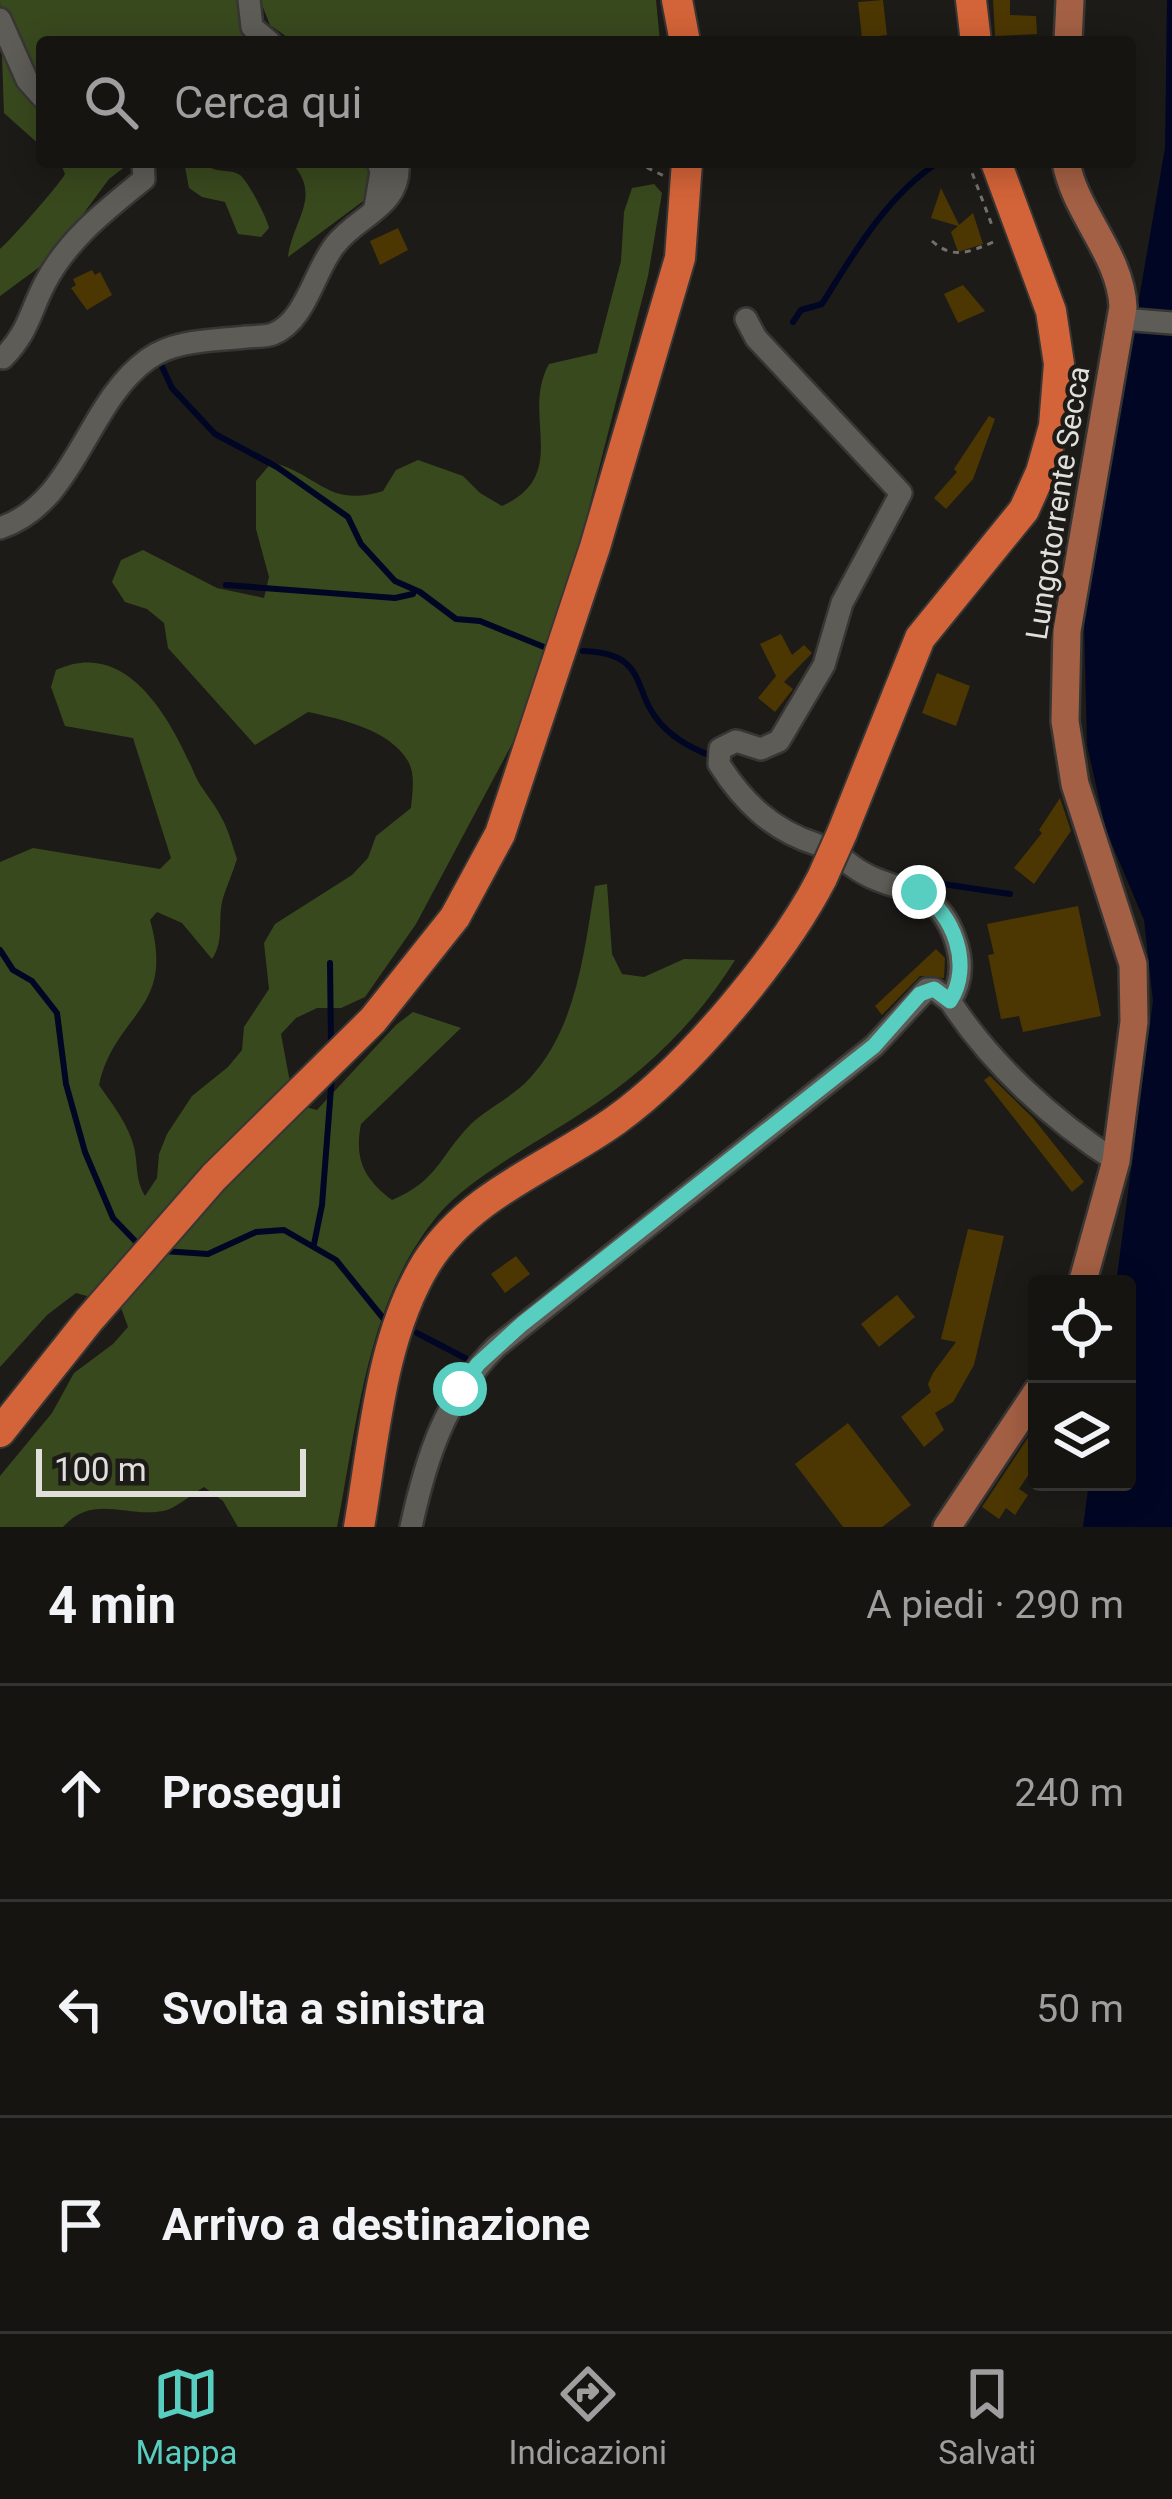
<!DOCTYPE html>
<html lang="it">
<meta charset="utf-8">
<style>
body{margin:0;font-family:Roboto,sans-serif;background:#1f1d1a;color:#f1f3f6}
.controls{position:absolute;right:36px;bottom:36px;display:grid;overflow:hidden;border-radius:12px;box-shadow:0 6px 30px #0003}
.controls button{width:108px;height:108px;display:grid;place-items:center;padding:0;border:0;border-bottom:3px solid #353331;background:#161411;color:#f1f3f6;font:60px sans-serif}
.scale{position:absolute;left:36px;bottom:30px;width:270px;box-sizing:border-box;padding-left:12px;border:6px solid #e1dfdc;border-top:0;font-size:33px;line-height:42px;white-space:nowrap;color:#e1dfdc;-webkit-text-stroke:9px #1d1b17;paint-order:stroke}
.stop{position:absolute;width:36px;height:36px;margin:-27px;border:9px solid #58cec0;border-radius:50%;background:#fff}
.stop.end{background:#58cec0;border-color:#fff;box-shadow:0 3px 12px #0008}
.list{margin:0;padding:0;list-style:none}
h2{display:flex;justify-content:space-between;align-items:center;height:156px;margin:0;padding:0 48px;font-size:51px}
h2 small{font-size:39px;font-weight:400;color:#9e9e9f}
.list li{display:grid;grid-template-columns:78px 1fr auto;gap:36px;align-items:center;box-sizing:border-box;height:216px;padding:0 48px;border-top:3px solid #353331}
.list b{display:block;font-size:45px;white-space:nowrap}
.list em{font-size:39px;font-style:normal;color:#9e9e9f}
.icon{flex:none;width:66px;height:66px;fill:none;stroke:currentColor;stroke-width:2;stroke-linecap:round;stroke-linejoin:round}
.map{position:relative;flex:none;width:1172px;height:1527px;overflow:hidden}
.search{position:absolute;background:#161411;box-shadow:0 6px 30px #0003;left:36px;right:36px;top:36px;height:132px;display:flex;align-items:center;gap:30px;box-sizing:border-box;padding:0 42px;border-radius:12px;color:#9e9e9f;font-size:45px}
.sheet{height:804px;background:#161411}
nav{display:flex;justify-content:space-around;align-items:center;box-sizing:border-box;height:168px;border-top:3px solid #353331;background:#161411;font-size:33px;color:#9e9e9f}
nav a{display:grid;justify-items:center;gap:6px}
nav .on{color:#58cec0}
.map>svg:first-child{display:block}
.green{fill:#39491e}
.water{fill:#000624}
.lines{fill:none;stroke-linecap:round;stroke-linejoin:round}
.stream{stroke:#000624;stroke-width:6}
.building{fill:#4c3703}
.minor-casing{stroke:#373634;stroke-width:26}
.major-casing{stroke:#373634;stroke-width:32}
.highway-casing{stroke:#373634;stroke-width:34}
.path{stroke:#73716e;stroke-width:3;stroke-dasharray:6 6;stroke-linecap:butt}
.minor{stroke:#5e5c56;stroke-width:21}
.major{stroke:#a46044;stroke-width:27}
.highway{stroke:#d36338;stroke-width:30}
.highway-bridge-casing{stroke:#373634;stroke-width:34;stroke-linecap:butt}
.highway-bridge{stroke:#d36338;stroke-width:30}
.route{stroke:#58cec0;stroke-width:15}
.labels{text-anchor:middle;stroke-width:9;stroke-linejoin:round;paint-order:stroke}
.street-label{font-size:30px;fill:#e1dfdc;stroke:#1d1b17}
</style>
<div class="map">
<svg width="1172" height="1527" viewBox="0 0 1172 1527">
<rect width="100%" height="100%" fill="#1d1b17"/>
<g class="green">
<path d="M 0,0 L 241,0 L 259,42 L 42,42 L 42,147 L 4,113 Z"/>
<path d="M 260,0 L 656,0 L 660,42 L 294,42 L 270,25 Z"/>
<path d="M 60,162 L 131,162 L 109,179 L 49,260 L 0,296 L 0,249 C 10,241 60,184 65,174 Z"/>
<path d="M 184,162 L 212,162 L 211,168 C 222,173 231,169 240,175 C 248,181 267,218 269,228 L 261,237 L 238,234 L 225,202 L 202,197 L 189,188 Z"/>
<path d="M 291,162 L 377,162 L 370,196 L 288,257 C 293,219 323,196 291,162 Z"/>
<path d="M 654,184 L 662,193 L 648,276 L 580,543 L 520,729 L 416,924 L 365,997 L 341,1008 L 317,1008 L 296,1018 L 281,1034 L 294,1104 L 317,1110 L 396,1025 L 413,1012 L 461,1028 L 361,1124 C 354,1159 364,1179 392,1200 C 438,1181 440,1155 471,1124 C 489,1107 513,1097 530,1078 C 577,1027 584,951 595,886 L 607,884 L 612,954 L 622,974 L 644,977 L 684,959 L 735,960 C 696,1023 643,1074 580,1114 C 539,1141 468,1179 438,1215 C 366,1302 358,1421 337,1527 L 238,1527 L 223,1501 L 204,1487 C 192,1494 175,1509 163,1511 C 127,1518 93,1493 63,1527 L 0,1527 L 0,1476 L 52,1413 L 74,1373 L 113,1344 L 128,1327 L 120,1305 L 76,1293 L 47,1315 L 0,1367 L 0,862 L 33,848 L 160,869 L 171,858 L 133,738 L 65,726 L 51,687 L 56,670 C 127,637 171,719 195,775 C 201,789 213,801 220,815 C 228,828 232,844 237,859 C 233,872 227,885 223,898 C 217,919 225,940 212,959 L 182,923 L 157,912 L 150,920 C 176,1011 115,1012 99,1085 C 113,1105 128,1124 134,1147 C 138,1164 135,1180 145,1196 L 157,1178 L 159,1154 L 167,1134 L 192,1096 L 228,1067 L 242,1050 L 244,1027 L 269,989 L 264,943 L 275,924 L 352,875 L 368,858 L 376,836 L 411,808 C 412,794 416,775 408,761 C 389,729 340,719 308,712 L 255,745 L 168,648 L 164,623 L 147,609 L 125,602 L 112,582 L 121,560 L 143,550 L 217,588 L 264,598 L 269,577 L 256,529 L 256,481 L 272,462 C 321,476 328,508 383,491 L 396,470 L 418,460 L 463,476 L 480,493 L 502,506 C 572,474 520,416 549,364 L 597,353 L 621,261 L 624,212 L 632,188 Z"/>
</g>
<path class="water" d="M 1167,0 L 1172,0 L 1172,1527 L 1083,1527 L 1089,1482 L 1127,1482 L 1127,1284 L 1116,1284 L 1153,1001 L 1144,920 L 1106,830 L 1087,745 L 1084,618 L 1165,148 Z"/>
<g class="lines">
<g class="stream">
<path d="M 793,322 L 801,310 L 822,304 C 853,254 889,193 939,162"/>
<path d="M 159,360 L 172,388 L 215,434 L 277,467 L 348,517 L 361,544 L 395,581 L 420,592 L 456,619 L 480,621 L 544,647"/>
<path d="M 226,585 L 395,598 L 413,594"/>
<path d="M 583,651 C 649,653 631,690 660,723 C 676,741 694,749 716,758"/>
<path d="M 902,878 L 1010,894"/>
<path d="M 0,950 L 13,970 L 32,981 L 57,1013 L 66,1084 L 85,1152 L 113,1218 L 139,1245"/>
<path d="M 330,963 L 331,1043"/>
<path d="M 314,1244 L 322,1205 L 332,1075"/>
<path d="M 163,1251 L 208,1254 L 256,1232 L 284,1230 L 336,1260 L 383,1318"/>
<path d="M 417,1333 L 465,1358"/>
</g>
</g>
<g class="building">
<path d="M 883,0 L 887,35 L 862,38 L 858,2 Z"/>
<path d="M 993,0 L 1010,0 L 1010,15 L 1036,16 L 1037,34 L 995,36 Z"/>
<path d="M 941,188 L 959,225 L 973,213 L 983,244 L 958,252 L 951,232 L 958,226 L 931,218 Z"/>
<path d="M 398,228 L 408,250 L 380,265 L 370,241 Z"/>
<path d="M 92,270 L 95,275 L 100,272 L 112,295 L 87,310 L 71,288 L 76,285 L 73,279 Z"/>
<path d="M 963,285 L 985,311 L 958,323 L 944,294 Z"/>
<path d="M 989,416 L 995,419 L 973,479 L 946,509 L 934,498 L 957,472 L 954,469 Z"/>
<path d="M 781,634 L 792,655 L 804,645 L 812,653 L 784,682 L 793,689 L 775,712 L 758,698 L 776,676 L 760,644 Z"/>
<path d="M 937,673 L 970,686 L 956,726 L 922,713 Z"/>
<path d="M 1060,798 L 1071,831 L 1034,884 L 1014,868 L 1042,833 L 1039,830 Z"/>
<path d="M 1078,906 L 1101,1016 L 1023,1032 L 1019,1016 L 1001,1019 L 988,955 L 994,954 L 987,924 Z"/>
<path d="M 936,949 L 945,958 L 944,978 L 920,976 L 882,1015 L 875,1006 Z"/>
<path d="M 990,1076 L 1033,1118 L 1084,1182 L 1072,1192 L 984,1080 Z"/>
<path d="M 968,1229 L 1004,1236 L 974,1365 L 953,1402 L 935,1413 L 944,1430 L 924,1447 L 901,1417 L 931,1392 L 928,1384 L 933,1373 L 956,1342 L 941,1339 Z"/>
<path d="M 516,1256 L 530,1274 L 505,1293 L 491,1274 Z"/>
<path d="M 897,1295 L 915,1317 L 879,1347 L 861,1324 Z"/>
<path d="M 848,1423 L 911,1505 L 882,1527 L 843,1527 L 795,1464 Z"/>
<path d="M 1037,1424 L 1037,1462 L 1019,1489 L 1028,1495 L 1015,1515 L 1006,1508 L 999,1519 L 982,1507 Z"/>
</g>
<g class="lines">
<defs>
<g id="minor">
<path d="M 249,0 L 252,27 L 270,42"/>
<path d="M 0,19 L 27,80 L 42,97"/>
<path d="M 375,207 L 381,172 L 378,162"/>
<path d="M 746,319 L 756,338 L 901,493 L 842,603 L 824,665 L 779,741 L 761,749 L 736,741 L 720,749 L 719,764 C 743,802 772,830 816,844"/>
<path d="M 1122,319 L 1172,323"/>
<path d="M 3,358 C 29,331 29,314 45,283 C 68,239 106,210 144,179 L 143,162"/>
<path d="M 0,528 C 76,503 86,403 148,359 C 176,339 214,341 246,337 C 254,336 266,337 273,334 C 306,321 314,271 335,245 C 358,215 402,207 398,162"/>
<path d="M 846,861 C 890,899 937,876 957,945 C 963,965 961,984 950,1001 C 991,1064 1053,1121 1116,1161"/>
<path d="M 411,1527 C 426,1458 445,1398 496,1347 L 874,1046 L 927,989 L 934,989 L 950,1001"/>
</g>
<g id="major">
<path d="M 1068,42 L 1070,0"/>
<path d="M 1066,162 C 1075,213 1121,255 1123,307 L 1067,631 L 1065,721 L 1075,784 L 1133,964 L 1134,1022 L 1116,1161 L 1082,1284"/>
<path d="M 947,1527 L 1037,1392"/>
</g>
<g id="highway">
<path d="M 677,0 L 685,42"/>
<path d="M 971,0 L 976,42"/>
<path d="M 842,833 L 920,638 L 1024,510 L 1041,472 L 1054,426 L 1059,364 L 1051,311 L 996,162"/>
<path d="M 0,1432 L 89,1320 L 214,1177 L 373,1020 L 455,917 L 500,834 L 595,547 L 680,258 L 687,162"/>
<path d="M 359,1527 C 374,1441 380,1338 427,1262 C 471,1193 552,1166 616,1120 C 687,1069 782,956 822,878"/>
</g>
</defs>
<use href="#minor" class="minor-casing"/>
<use href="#major" class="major-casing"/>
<use href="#highway" class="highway-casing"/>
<g class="path">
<path d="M 636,162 L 664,176"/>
<path d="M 968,162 L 993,228"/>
<path d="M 932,241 C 954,261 971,251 996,241"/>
</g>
<use href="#minor" class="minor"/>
<use href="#major" class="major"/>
<use href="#highway" class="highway"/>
<defs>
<path id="highway-bridge" d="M 822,878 L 842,833"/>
</defs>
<use href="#highway-bridge" class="highway-bridge-casing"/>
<use href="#highway-bridge" class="highway-bridge"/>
</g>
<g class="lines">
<path class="route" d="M 460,1389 L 478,1364 L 522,1324 L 874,1046 L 920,994 L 934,989 L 950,1001 C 973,966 954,913 919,892"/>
</g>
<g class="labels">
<g class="street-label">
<text transform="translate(1058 503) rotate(-81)" y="10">Lungotorrente Secca</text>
</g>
</g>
</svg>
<div class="controls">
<button><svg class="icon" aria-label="locate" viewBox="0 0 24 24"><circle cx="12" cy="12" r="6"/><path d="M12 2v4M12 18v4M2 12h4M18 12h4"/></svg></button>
<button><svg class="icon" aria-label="layers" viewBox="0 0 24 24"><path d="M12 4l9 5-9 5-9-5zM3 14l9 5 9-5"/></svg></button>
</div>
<div class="scale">100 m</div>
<div class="stop" style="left:460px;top:1389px"></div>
<div class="stop end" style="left:919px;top:892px"></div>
<div class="search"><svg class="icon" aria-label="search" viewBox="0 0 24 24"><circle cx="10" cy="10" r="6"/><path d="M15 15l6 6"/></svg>Cerca qui</div>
</div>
<section class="sheet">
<h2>4 min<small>A piedi · 290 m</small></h2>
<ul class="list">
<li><svg class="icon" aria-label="ahead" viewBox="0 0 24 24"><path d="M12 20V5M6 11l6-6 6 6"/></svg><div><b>Prosegui</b></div><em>240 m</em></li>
<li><svg class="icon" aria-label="left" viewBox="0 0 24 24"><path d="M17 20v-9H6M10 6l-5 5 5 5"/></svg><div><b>Svolta a sinistra</b></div><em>50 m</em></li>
<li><svg class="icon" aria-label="arrive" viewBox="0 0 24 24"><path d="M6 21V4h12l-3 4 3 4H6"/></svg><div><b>Arrivo a destinazione</b></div></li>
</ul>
</section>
<nav>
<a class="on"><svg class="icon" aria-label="map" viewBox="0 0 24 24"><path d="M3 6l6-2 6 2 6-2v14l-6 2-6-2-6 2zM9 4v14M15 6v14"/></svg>Mappa</a>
<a><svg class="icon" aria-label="directions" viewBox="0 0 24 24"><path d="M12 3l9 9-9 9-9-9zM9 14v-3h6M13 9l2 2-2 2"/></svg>Indicazioni</a>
<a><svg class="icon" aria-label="saved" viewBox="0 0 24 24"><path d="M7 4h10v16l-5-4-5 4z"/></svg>Salvati</a>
</nav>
